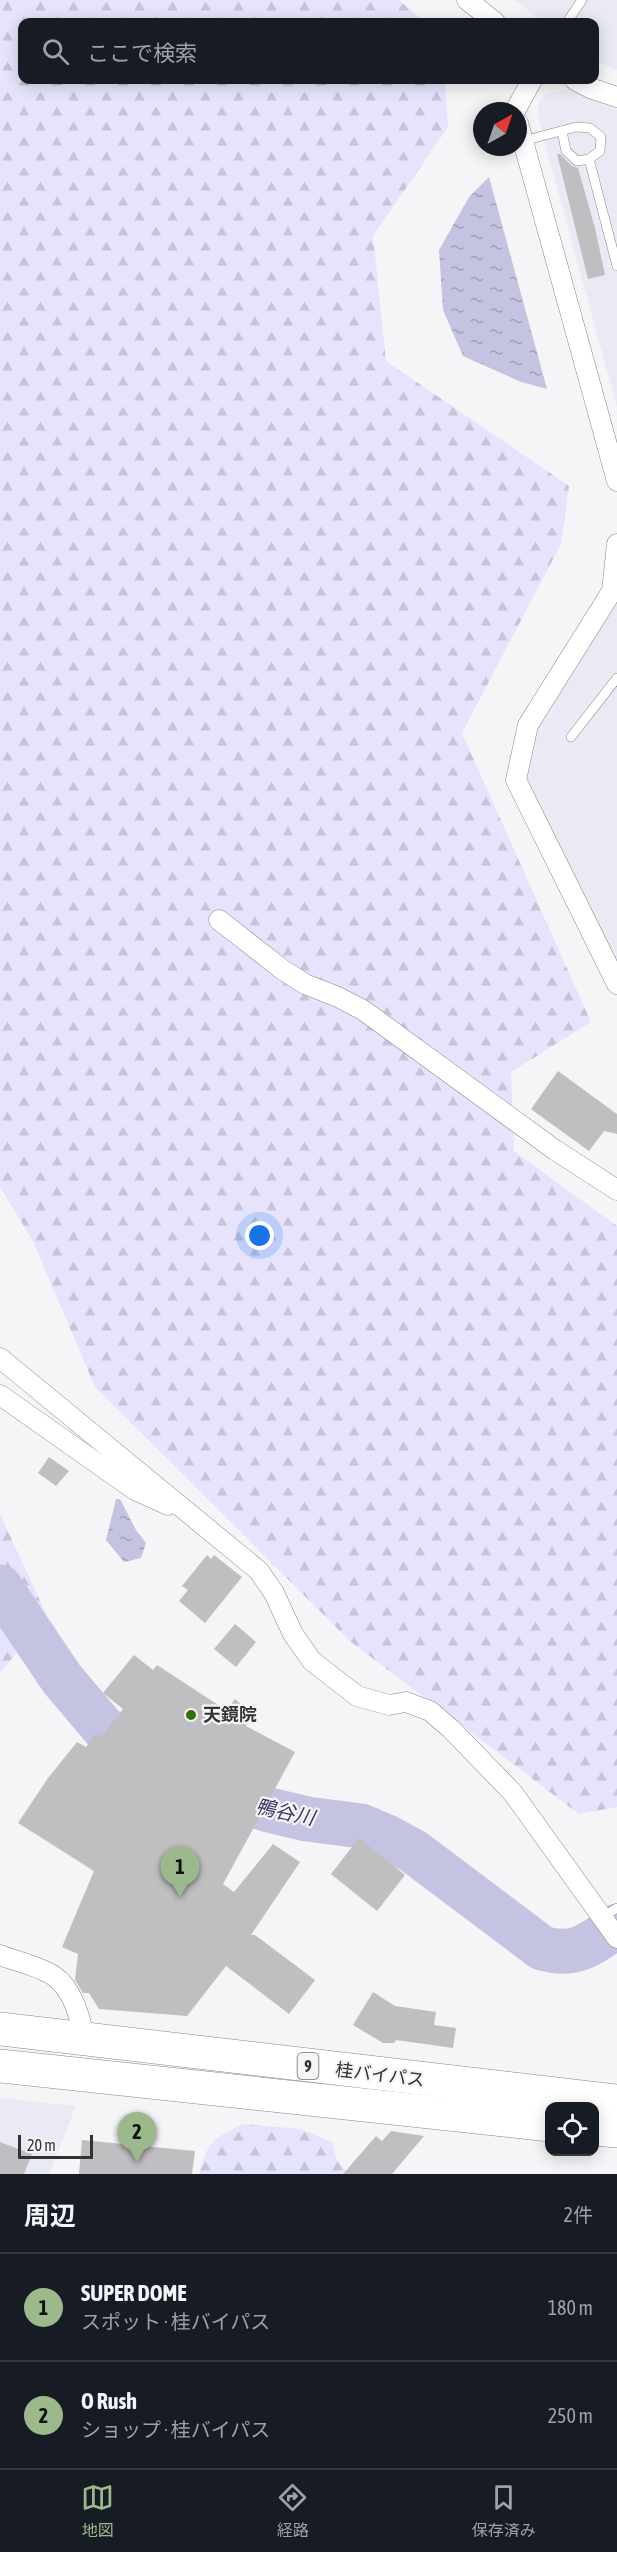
<!DOCTYPE html>
<html lang="ja">
<meta charset="utf-8">
<style>
body{margin:0;font-family:"Asap Condensed","Noto Sans JP",sans-serif;background:#242831;color:#f1f3f6}
.controls{position:absolute;right:18px;bottom:18px;display:grid;overflow:hidden;border-radius:12px;box-shadow:0 3px 15px #0003}
.controls button{width:54px;height:54px;display:grid;place-items:center;padding:0;border:0;border-bottom:2px solid #363941;background:#171b24;color:#f1f3f6;font:30px sans-serif}
.compass{position:absolute;left:473px;top:102px;width:54px;height:54px;border-radius:50%;background:#171b24;box-shadow:0 3px 15px #0003;rotate:40deg}
.scale{position:absolute;left:18px;bottom:15px;width:75px;box-sizing:border-box;padding-left:6px;border:3px solid #333334;border-top:0;font-size:16px;line-height:21px;white-space:nowrap;color:#333334;-webkit-text-stroke:4px #f5f5f8;paint-order:stroke}
.you{position:absolute;left:260px;top:1236px;width:21px;height:21px;margin:-15px;border:4px solid #fff;border-radius:50%;background:#1a73e8;box-shadow:0 0 0 9px #1a73e833}
.badge{display:grid;place-items:center;width:39px;height:39px;border-radius:50%;background:#9cb98b;color:#111;font-size:20px;font-weight:700}
.pin{position:absolute;translate:-50% -50px;filter:drop-shadow(0 2px 3px #0008)}
.pin::after{content:'';position:absolute;top:32px;width:21px;height:18px;background:inherit;clip-path:polygon(0 0,100% 0,50% 100%)}
.list{margin:0;padding:0;list-style:none}
h2{display:flex;justify-content:space-between;align-items:center;height:78px;margin:0;padding:0 24px;font-size:26px}
h2 small{font-size:20px;font-weight:400;color:#9ea1a6}
.list li{display:grid;grid-template-columns:39px 1fr auto;gap:18px;align-items:center;box-sizing:border-box;height:108px;padding:0 24px;border-top:2px solid #363941}
.list b{display:block;font-size:22px;white-space:nowrap}
.list p{margin:0;font-size:20px;white-space:nowrap;color:#9ea1a6}
.list em{font-size:20px;font-style:normal;color:#9ea1a6}
.icon{flex:none;width:33px;height:33px;fill:none;stroke:currentColor;stroke-width:2;stroke-linecap:round;stroke-linejoin:round}
.map{position:relative;flex:none;width:617px;height:2174px;overflow:hidden}
.search{position:absolute;background:#171b24;box-shadow:0 3px 15px #0003;left:18px;right:18px;top:18px;height:66px;display:flex;align-items:center;gap:15px;box-sizing:border-box;padding:0 21px;border-radius:12px;color:#9ea1a6;font-size:22px}
.sheet{height:294px;background:#171b24}
nav{display:flex;justify-content:space-around;align-items:center;box-sizing:border-box;height:84px;border-top:2px solid #363941;background:#171b24;font-size:16px;color:#9ea1a6}
nav a{display:grid;justify-items:center;gap:3px}
nav .on{color:#9cb98b}
.map>svg:first-child{display:block}
.built{fill:#eaeaf5}
.forest{fill:url(#forest-firs)}
.water{fill:url(#water-ripples)}
.lines{fill:none;stroke-linecap:round;stroke-linejoin:round}
.river{stroke:#c4c3e1;stroke-width:45}
.building{fill:#bfbfc2}
.lane-casing{stroke:#87878a;stroke-width:10}
.street-casing{stroke:#87878a;stroke-width:21}
.highway-casing{stroke:#87878a;stroke-width:34}
.lane{stroke:#fff;stroke-width:9}
.street{stroke:#fff;stroke-width:20}
.highway{stroke:#fff;stroke-width:33}
.poi-dot{fill:#337208;stroke:#f5f5f8;stroke-width:2}
.labels{text-anchor:middle;stroke-width:4.5;stroke-linejoin:round;paint-order:stroke}
.shield{fill:#f5f5f8;stroke:#6d6d6f;stroke-width:1.5}
.shield-label{font-size:16px;font-weight:bold;fill:#333334}
.poi-label{font-size:18px;font-weight:bold;fill:#333334;stroke:#f5f5f8;text-anchor:start}
.street-label{font-size:18px;fill:#333334;stroke:#f5f5f8}
.water-label{font-size:20px;font-style:italic;fill:#3d3863;stroke:#f5f5f8}
</style>
<div class="map">
<svg width="617" height="2174" viewBox="0 0 617 2174">
<defs>
<pattern id="forest-firs" width="22" height="20" patternUnits="userSpaceOnUse" patternTransform="scale(1.5)"><rect width="22" height="20" fill="#e5e4fc"/><path d="M5 1l3.5 6h-7zM16 11l3.5 6h-7z" fill="#c5c4d9"/></pattern>
<pattern id="water-ripples" width="26" height="14" patternUnits="userSpaceOnUse" patternTransform="scale(1.5)"><rect width="26" height="14" fill="#c4c3e1"/><path d="M2 4q2-2 4 0t4 0M15 11q2-2 4 0t4 0" fill="none" stroke="#a09fb7"/></pattern>
</defs>
<rect width="100%" height="100%" fill="#f5f5f8"/>
<g class="built">
<path d="M 515,0 L 617,0 L 617,70 L 595,61 L 594,22 L 543,22 Z"/>
<path d="M 570,88 L 617,110 L 617,408 L 537,114 L 539,103 L 545,94 Z"/>
<path d="M 617,603 L 617,962 L 525,776 L 532,735 Z"/>
<path d="M 0,2098 L 76,2106 L 49,2174 L 0,2174 Z"/>
</g>
<g class="forest">
<path d="M 0,0 L 399,0 L 424,22 L 22,22 L 22,80 L 445,80 L 448,127 L 373,236 L 386,361 L 569,486 L 561,544 L 462,733 L 591,1022 L 511,1072 L 514,1151 L 617,1226 L 617,1807 L 579,1814 L 351,1642 L 95,1387 L 33,1241 L 0,1187 Z"/>
<path d="M 0,1514 L 47,1616 L 0,1673 Z"/>
<path d="M 244,2124 L 301,2129 L 332,2142 L 336,2158 L 348,2174 L 199,2174 C 208,2141 213,2138 244,2124 Z"/>
</g>
<g class="water">
<path d="M 489,177 L 547,389 L 521,382 L 463,356 L 443,310 L 439,250 L 469,197 Z"/>
<path d="M 116,1499 L 120,1499 L 136,1530 L 146,1543 L 141,1558 L 124,1562 L 106,1540 Z"/>
</g>
<g class="lines">
<path class="river" d="M 0,1587 L 62,1679 L 106,1731 L 151,1765 L 191,1787 L 269,1810 L 307,1819 L 361,1826 L 387,1837 L 413,1851 L 542,1948 C 576,1958 590,1944 617,1926"/>
</g>
<g class="building">
<path d="M 557,154 L 560,154 L 572,166 L 578,168 L 595,228 L 605,275 L 588,279 Z"/>
<path d="M 558,1071 L 617,1114 L 617,1134 L 604,1131 L 589,1151 L 531,1109 Z"/>
<path d="M 49,1457 L 69,1471 L 56,1486 L 38,1473 Z"/>
<path d="M 207,1555 L 211,1559 L 214,1555 L 242,1577 L 205,1623 L 179,1601 L 188,1590 L 182,1586 Z"/>
<path d="M 235,1624 L 256,1642 L 236,1667 L 214,1649 Z"/>
<path d="M 134,1655 L 153,1670 L 157,1665 L 226,1710 L 235,1699 L 254,1715 L 246,1726 L 295,1752 L 223,1884 L 234,1892 L 273,1844 L 300,1862 L 251,1935 L 255,1935 L 315,1980 L 289,2014 L 226,1966 L 187,2016 L 99,2009 L 89,1993 L 83,1993 L 75,1980 L 78,1954 L 62,1947 L 94,1871 L 18,1823 L 48,1778 L 77,1742 L 86,1747 L 95,1734 L 101,1737 L 123,1709 L 103,1693 Z"/>
<path d="M 359,1838 L 405,1875 L 377,1911 L 331,1874 Z"/>
<path d="M 373,1992 L 395,2006 L 436,2012 L 434,2025 L 456,2028 L 453,2048 L 396,2040 L 394,2043 L 383,2043 L 353,2025 Z"/>
<path d="M 391,2131 L 424,2136 L 392,2174 L 343,2174 L 376,2136 L 382,2141 Z"/>
<path d="M 82,2140 L 195,2151 L 192,2174 L 79,2174 Z"/>
<path d="M 0,2142 L 32,2154 L 24,2174 L 0,2174 Z"/>
</g>
<g class="lines">
<defs>
<g id="lane">
<path d="M 567,22 L 582,0"/>
<path d="M 562,131 L 566,151 L 577,161 L 589,159"/>
<path d="M 523,141 L 576,127 L 590,128 L 601,137 L 600,151 L 589,159 L 617,266"/>
<path d="M 571,737 L 617,678"/>
<path d="M 602,1917 L 617,1908"/>
</g>
<g id="street">
<path d="M 467,0 L 495,22"/>
<path d="M 575,80 L 590,88 L 617,97"/>
<path d="M 515,111 L 532,80"/>
<path d="M 518,123 L 617,481"/>
<path d="M 617,544 L 612,591 L 528,725 L 516,780 L 617,984"/>
<path d="M 219,920 L 283,970 L 305,984 L 338,997 L 363,1010 L 555,1150 L 617,1190"/>
<path d="M 0,1358 L 259,1571 L 274,1593 L 293,1634 L 312,1661 L 357,1696 L 389,1705 L 406,1702 L 430,1711 L 451,1729 L 513,1793 L 617,1938"/>
<path d="M 0,1395 L 135,1490 L 168,1505"/>
<path d="M 0,1955 C 15,1961 41,1967 54,1976 C 73,1989 81,2019 84,2040"/>
</g>
<g id="highway">
<path d="M 0,2029 L 617,2101"/>
<path d="M 0,2066 L 550,2125"/>
<path d="M 594,2129 L 617,2131"/>
</g>
</defs>
<use href="#lane" class="lane-casing"/>
<use href="#street" class="street-casing"/>
<use href="#highway" class="highway-casing"/>
<use href="#lane" class="lane"/>
<use href="#street" class="street"/>
<use href="#highway" class="highway"/>
</g>
<circle class="poi-dot" cx="191" cy="1715" r="6"/>
<g class="labels">
<rect class="shield" x="297.5" y="2053" width="21" height="26" rx="4.5"/>
<g class="shield-label">
<text x="308" y="2072">9</text>
</g>
<g class="poi-label">
<text x="203" y="1721">天鏡院</text>
</g>
<g class="street-label">
<text transform="translate(380 2075) rotate(7)" y="6">桂バイパス</text>
</g>
<g class="water-label">
<text transform="translate(285 1812) rotate(12)" y="7">鴨谷川</text>
</g>
</g>
</svg>
<div class="controls">
<button><svg class="icon" aria-label="locate" viewBox="0 0 24 24"><circle cx="12" cy="12" r="6"/><path d="M12 2v4M12 18v4M2 12h4M18 12h4"/></svg></button>
</div>
<svg class="compass" viewBox="-18 -18 36 36"><path d="M0-13l5 13h-10z" fill="#e53935"/><path d="M0 13l5-13h-10z" fill="#9ea1a6"/></svg>
<div class="scale">20 m</div>
<div class="you"></div>
<div class="pin badge" style="left:180px;top:1897px">1</div>
<div class="pin badge" style="left:137px;top:2162px">2</div>
<div class="search"><svg class="icon" aria-label="search" viewBox="0 0 24 24"><circle cx="10" cy="10" r="6"/><path d="M15 15l6 6"/></svg>ここで検索</div>
</div>
<section class="sheet">
<h2>周辺<small>2件</small></h2>
<ul class="list">
<li><span class="badge">1</span><div><b>SUPER DOME</b><p>スポット · 桂バイパス</p></div><em>180 m</em></li>
<li><span class="badge">2</span><div><b>O Rush</b><p>ショップ · 桂バイパス</p></div><em>250 m</em></li>
</ul>
</section>
<nav>
<a class="on"><svg class="icon" aria-label="map" viewBox="0 0 24 24"><path d="M3 6l6-2 6 2 6-2v14l-6 2-6-2-6 2zM9 4v14M15 6v14"/></svg>地図</a>
<a><svg class="icon" aria-label="directions" viewBox="0 0 24 24"><path d="M12 3l9 9-9 9-9-9zM9 14v-3h6M13 9l2 2-2 2"/></svg>経路</a>
<a><svg class="icon" aria-label="saved" viewBox="0 0 24 24"><path d="M7 4h10v16l-5-4-5 4z"/></svg>保存済み</a>
</nav>
